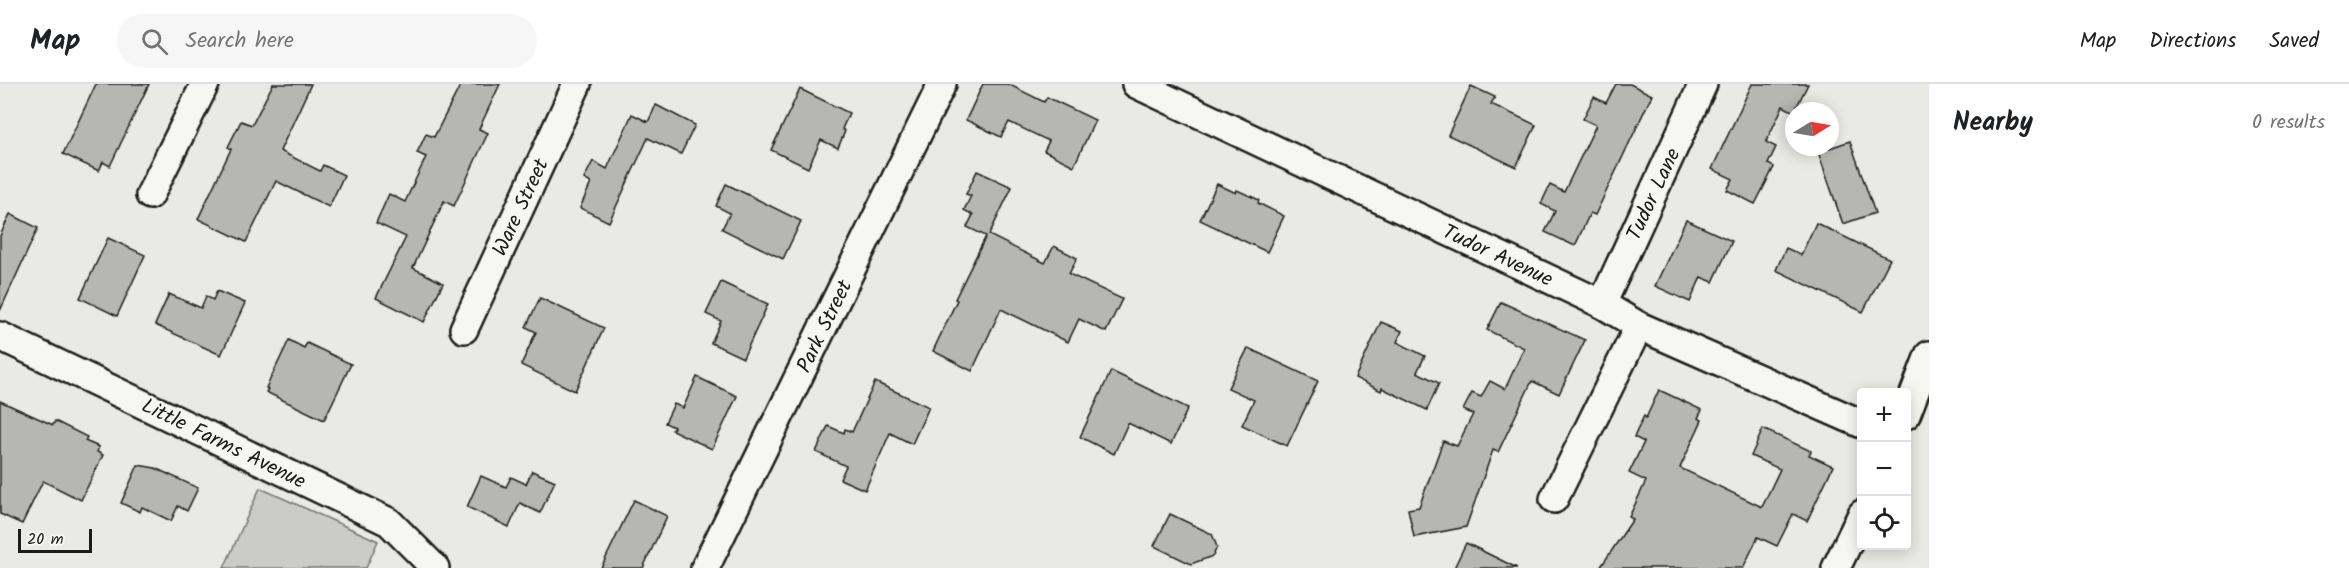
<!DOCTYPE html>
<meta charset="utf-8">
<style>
body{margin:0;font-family:Kalam,sans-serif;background:#f6f6f6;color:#202124}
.controls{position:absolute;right:18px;bottom:18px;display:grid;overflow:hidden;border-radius:6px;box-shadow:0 3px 15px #0003}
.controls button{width:54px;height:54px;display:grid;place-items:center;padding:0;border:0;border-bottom:2px solid #e0e0e0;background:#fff;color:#202124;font:30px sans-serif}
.compass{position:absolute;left:1785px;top:18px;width:54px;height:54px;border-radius:50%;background:#fff;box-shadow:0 3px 15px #0003;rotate:79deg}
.scale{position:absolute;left:18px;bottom:15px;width:74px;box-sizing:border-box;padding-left:6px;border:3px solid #1c1c1c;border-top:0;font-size:16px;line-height:21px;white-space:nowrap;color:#1c1c1c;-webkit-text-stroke:4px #f6f6f2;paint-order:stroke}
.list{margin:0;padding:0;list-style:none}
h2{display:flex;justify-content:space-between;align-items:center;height:78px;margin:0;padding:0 24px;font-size:26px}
h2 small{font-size:20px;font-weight:400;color:#757577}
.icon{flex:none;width:33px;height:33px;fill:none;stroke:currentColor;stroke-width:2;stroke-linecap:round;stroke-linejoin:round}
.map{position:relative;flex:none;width:1929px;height:484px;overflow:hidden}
header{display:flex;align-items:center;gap:36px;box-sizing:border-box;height:84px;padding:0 30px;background:#fff;border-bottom:2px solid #e0e0e0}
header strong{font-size:28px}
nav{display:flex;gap:33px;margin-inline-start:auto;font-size:21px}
.search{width:420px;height:54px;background:#f6f6f6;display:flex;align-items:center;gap:15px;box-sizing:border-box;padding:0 21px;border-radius:33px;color:#757577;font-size:22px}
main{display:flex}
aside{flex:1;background:#fff}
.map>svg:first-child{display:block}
.green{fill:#cbcbc7;stroke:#747472;stroke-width:1.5}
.building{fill:#b6b6b3;stroke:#1c1c1c;stroke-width:1.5}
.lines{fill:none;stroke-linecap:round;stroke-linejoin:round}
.minor-casing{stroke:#1c1c1c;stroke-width:32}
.minor{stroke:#f6f6f2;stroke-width:27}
.labels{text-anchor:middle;stroke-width:5;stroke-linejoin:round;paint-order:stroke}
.street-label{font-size:21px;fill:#1c1c1c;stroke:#f6f6f2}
</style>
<header>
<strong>Map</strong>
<div class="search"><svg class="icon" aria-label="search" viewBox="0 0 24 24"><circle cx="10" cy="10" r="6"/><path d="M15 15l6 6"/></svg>Search here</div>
<nav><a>Map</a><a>Directions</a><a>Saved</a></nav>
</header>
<main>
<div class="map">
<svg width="1929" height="484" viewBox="0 0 1929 484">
<rect width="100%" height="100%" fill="#e9e9e5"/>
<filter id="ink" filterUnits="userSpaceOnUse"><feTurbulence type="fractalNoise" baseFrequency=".0167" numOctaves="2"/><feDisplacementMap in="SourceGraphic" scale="12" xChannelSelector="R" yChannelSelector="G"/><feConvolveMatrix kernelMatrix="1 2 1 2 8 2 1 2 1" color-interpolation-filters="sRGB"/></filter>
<g filter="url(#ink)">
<path class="green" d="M 260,404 L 378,457 L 366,484 L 224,484 Z"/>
<g class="building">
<path d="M 96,0 L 149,0 L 110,82 L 103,78 L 99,87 L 63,70 Z"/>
<path d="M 273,0 L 311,0 L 280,67 L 320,87 L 323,81 L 344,91 L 329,123 L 276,97 L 246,158 L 198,135 L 231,65 L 228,63 L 241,37 L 252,41 Z"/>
<path d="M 461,0 L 500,0 L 479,45 L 488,49 L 454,122 L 444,117 L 413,184 L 443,199 L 424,238 L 376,214 L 406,153 L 376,139 L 389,110 L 405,118 L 426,73 L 417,69 L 426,50 L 434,53 Z"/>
<path d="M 983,0 L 1008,0 L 1044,18 L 1047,13 L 1095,36 L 1074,82 L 1044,67 L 1049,57 L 1009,38 L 1001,53 L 966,36 Z"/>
<path d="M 1616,0 L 1630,0 L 1652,11 L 1595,131 L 1590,129 L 1575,162 L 1545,148 L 1555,127 L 1541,120 L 1550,101 L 1564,108 L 1596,41 L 1583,35 L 1594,13 L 1606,19 Z"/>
<path d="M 1752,0 L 1808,0 L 1794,28 L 1783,22 L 1766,58 L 1776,63 L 1768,80 L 1774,83 L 1755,120 L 1727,106 L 1733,95 L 1712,85 Z"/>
<path d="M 1471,2 L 1495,13 L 1491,20 L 1536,41 L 1516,83 L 1448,51 Z"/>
<path d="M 800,5 L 849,29 L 842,45 L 845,47 L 838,64 L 821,56 L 808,84 L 771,66 Z"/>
<path d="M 656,21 L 695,41 L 681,70 L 648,54 L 609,138 L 580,124 L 591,99 L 584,95 L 593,77 L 607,85 L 632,30 L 648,38 Z"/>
<path d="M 1850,57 L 1875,129 L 1843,140 L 1818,68 Z"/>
<path d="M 977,87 L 1012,103 L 989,151 L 1045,179 L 1054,162 L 1077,174 L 1069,190 L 1122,215 L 1106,248 L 1079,235 L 1068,258 L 1001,225 L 972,287 L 933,267 L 957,216 L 955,215 L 986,152 L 967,143 L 973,131 L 964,126 L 971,112 L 966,110 Z"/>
<path d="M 726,100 L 801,137 L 783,175 L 722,145 L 730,129 L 716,122 Z"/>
<path d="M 1217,100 L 1236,109 L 1237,106 L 1259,116 L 1258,119 L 1284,132 L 1267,168 L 1200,136 Z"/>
<path d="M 10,130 L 38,144 L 0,227 L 0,152 Z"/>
<path d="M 1686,136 L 1732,157 L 1713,198 L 1701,193 L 1690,218 L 1655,202 Z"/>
<path d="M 1816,139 L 1890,175 L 1863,228 L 1776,186 L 1786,164 L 1801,171 Z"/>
<path d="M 108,154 L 145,171 L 117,232 L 80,214 Z"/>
<path d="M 721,198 L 768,220 L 743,274 L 711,259 L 721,237 L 706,230 Z"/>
<path d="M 217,207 L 245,219 L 221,271 L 155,241 L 169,210 L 201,224 L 206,212 L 213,216 Z"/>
<path d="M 540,214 L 604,244 L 575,307 L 521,281 L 536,248 L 526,243 Z"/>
<path d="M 1501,218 L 1585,256 L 1559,310 L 1532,297 L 1498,368 L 1493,366 L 1466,443 L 1414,453 L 1408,425 L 1419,423 L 1443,357 L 1457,362 L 1473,330 L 1463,326 L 1472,309 L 1481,313 L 1490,297 L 1505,305 L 1524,264 L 1487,246 Z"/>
<path d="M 1381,238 L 1402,247 L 1397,258 L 1425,272 L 1417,288 L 1439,299 L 1427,326 L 1382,304 L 1381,307 L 1355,294 Z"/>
<path d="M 289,256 L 304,264 L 307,259 L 351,280 L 324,336 L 266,308 L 268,305 L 266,304 Z"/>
<path d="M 1248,264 L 1318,297 L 1287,362 L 1242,341 L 1254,316 L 1228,304 Z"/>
<path d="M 1111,287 L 1188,324 L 1171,360 L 1128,339 L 1114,370 L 1080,353 Z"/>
<path d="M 697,293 L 737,312 L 712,365 L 672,346 L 674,343 L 665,339 L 674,320 L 683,324 Z"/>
<path d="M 875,298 L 929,323 L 912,360 L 890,349 L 865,406 L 840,395 L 846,382 L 816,368 L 828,342 L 844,349 L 845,345 L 852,348 Z"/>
<path d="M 1659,306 L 1702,326 L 1698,334 L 1702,336 L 1680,384 L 1762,423 L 1780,385 L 1751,372 L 1763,345 L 1811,367 L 1809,371 L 1833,382 L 1807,437 L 1793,430 L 1777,462 L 1758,453 L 1743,484 L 1600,484 L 1633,435 L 1629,433 L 1646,397 L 1629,389 L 1644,358 L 1634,353 L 1644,332 L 1646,334 Z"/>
<path d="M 0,317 L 53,341 L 55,337 L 87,353 L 85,357 L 99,363 L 97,368 L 103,371 L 81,416 L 43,397 L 22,440 L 0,430 Z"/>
<path d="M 138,381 L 155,384 L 198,404 L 187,427 L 178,422 L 171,437 L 142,423 L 140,428 L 121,419 Z"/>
<path d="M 532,387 L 555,397 L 540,429 L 520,419 L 509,443 L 467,423 L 481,392 L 506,403 L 511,393 L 526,400 Z"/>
<path d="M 634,416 L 667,432 L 643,484 L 601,484 Z"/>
<path d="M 1170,430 L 1212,450 L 1217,463 L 1213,472 L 1191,480 L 1154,462 Z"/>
<path d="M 1466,459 L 1517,484 L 1454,484 Z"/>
</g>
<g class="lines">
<defs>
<g id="minor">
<path d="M 1136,0 L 1602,220 L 1639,242 L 1862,340"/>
<path d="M 150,111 L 205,0"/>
<path d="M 1602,220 L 1703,0"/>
<path d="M 464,245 L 577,0"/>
<path d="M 0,252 L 389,438 L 435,484"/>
<path d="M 1906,331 L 1929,271"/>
<path d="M 1554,415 L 1639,242"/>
<path d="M 705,484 L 942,0"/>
<path d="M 1836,484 L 1862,430"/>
</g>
</defs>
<use href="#minor" class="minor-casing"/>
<use href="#minor" class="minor"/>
</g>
</g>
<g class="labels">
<g class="street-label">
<text transform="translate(1653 110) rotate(-65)" y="7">Tudor Lane</text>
<text transform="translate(520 123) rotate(-65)" y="7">Ware Street</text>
<text transform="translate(1498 171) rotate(25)" y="7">Tudor Avenue</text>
<text transform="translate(824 242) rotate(-64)" y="7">Park Street</text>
<text transform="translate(224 359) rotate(26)" y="7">Little Farms Avenue</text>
</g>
</g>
</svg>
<div class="controls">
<button>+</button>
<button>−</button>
<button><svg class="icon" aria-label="locate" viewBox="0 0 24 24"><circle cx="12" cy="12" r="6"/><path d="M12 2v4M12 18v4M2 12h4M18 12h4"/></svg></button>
</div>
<svg class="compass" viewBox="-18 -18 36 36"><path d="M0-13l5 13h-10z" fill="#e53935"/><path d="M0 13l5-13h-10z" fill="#757577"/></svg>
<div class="scale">20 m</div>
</div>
<aside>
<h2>Nearby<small>0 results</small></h2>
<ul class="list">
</ul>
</aside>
</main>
